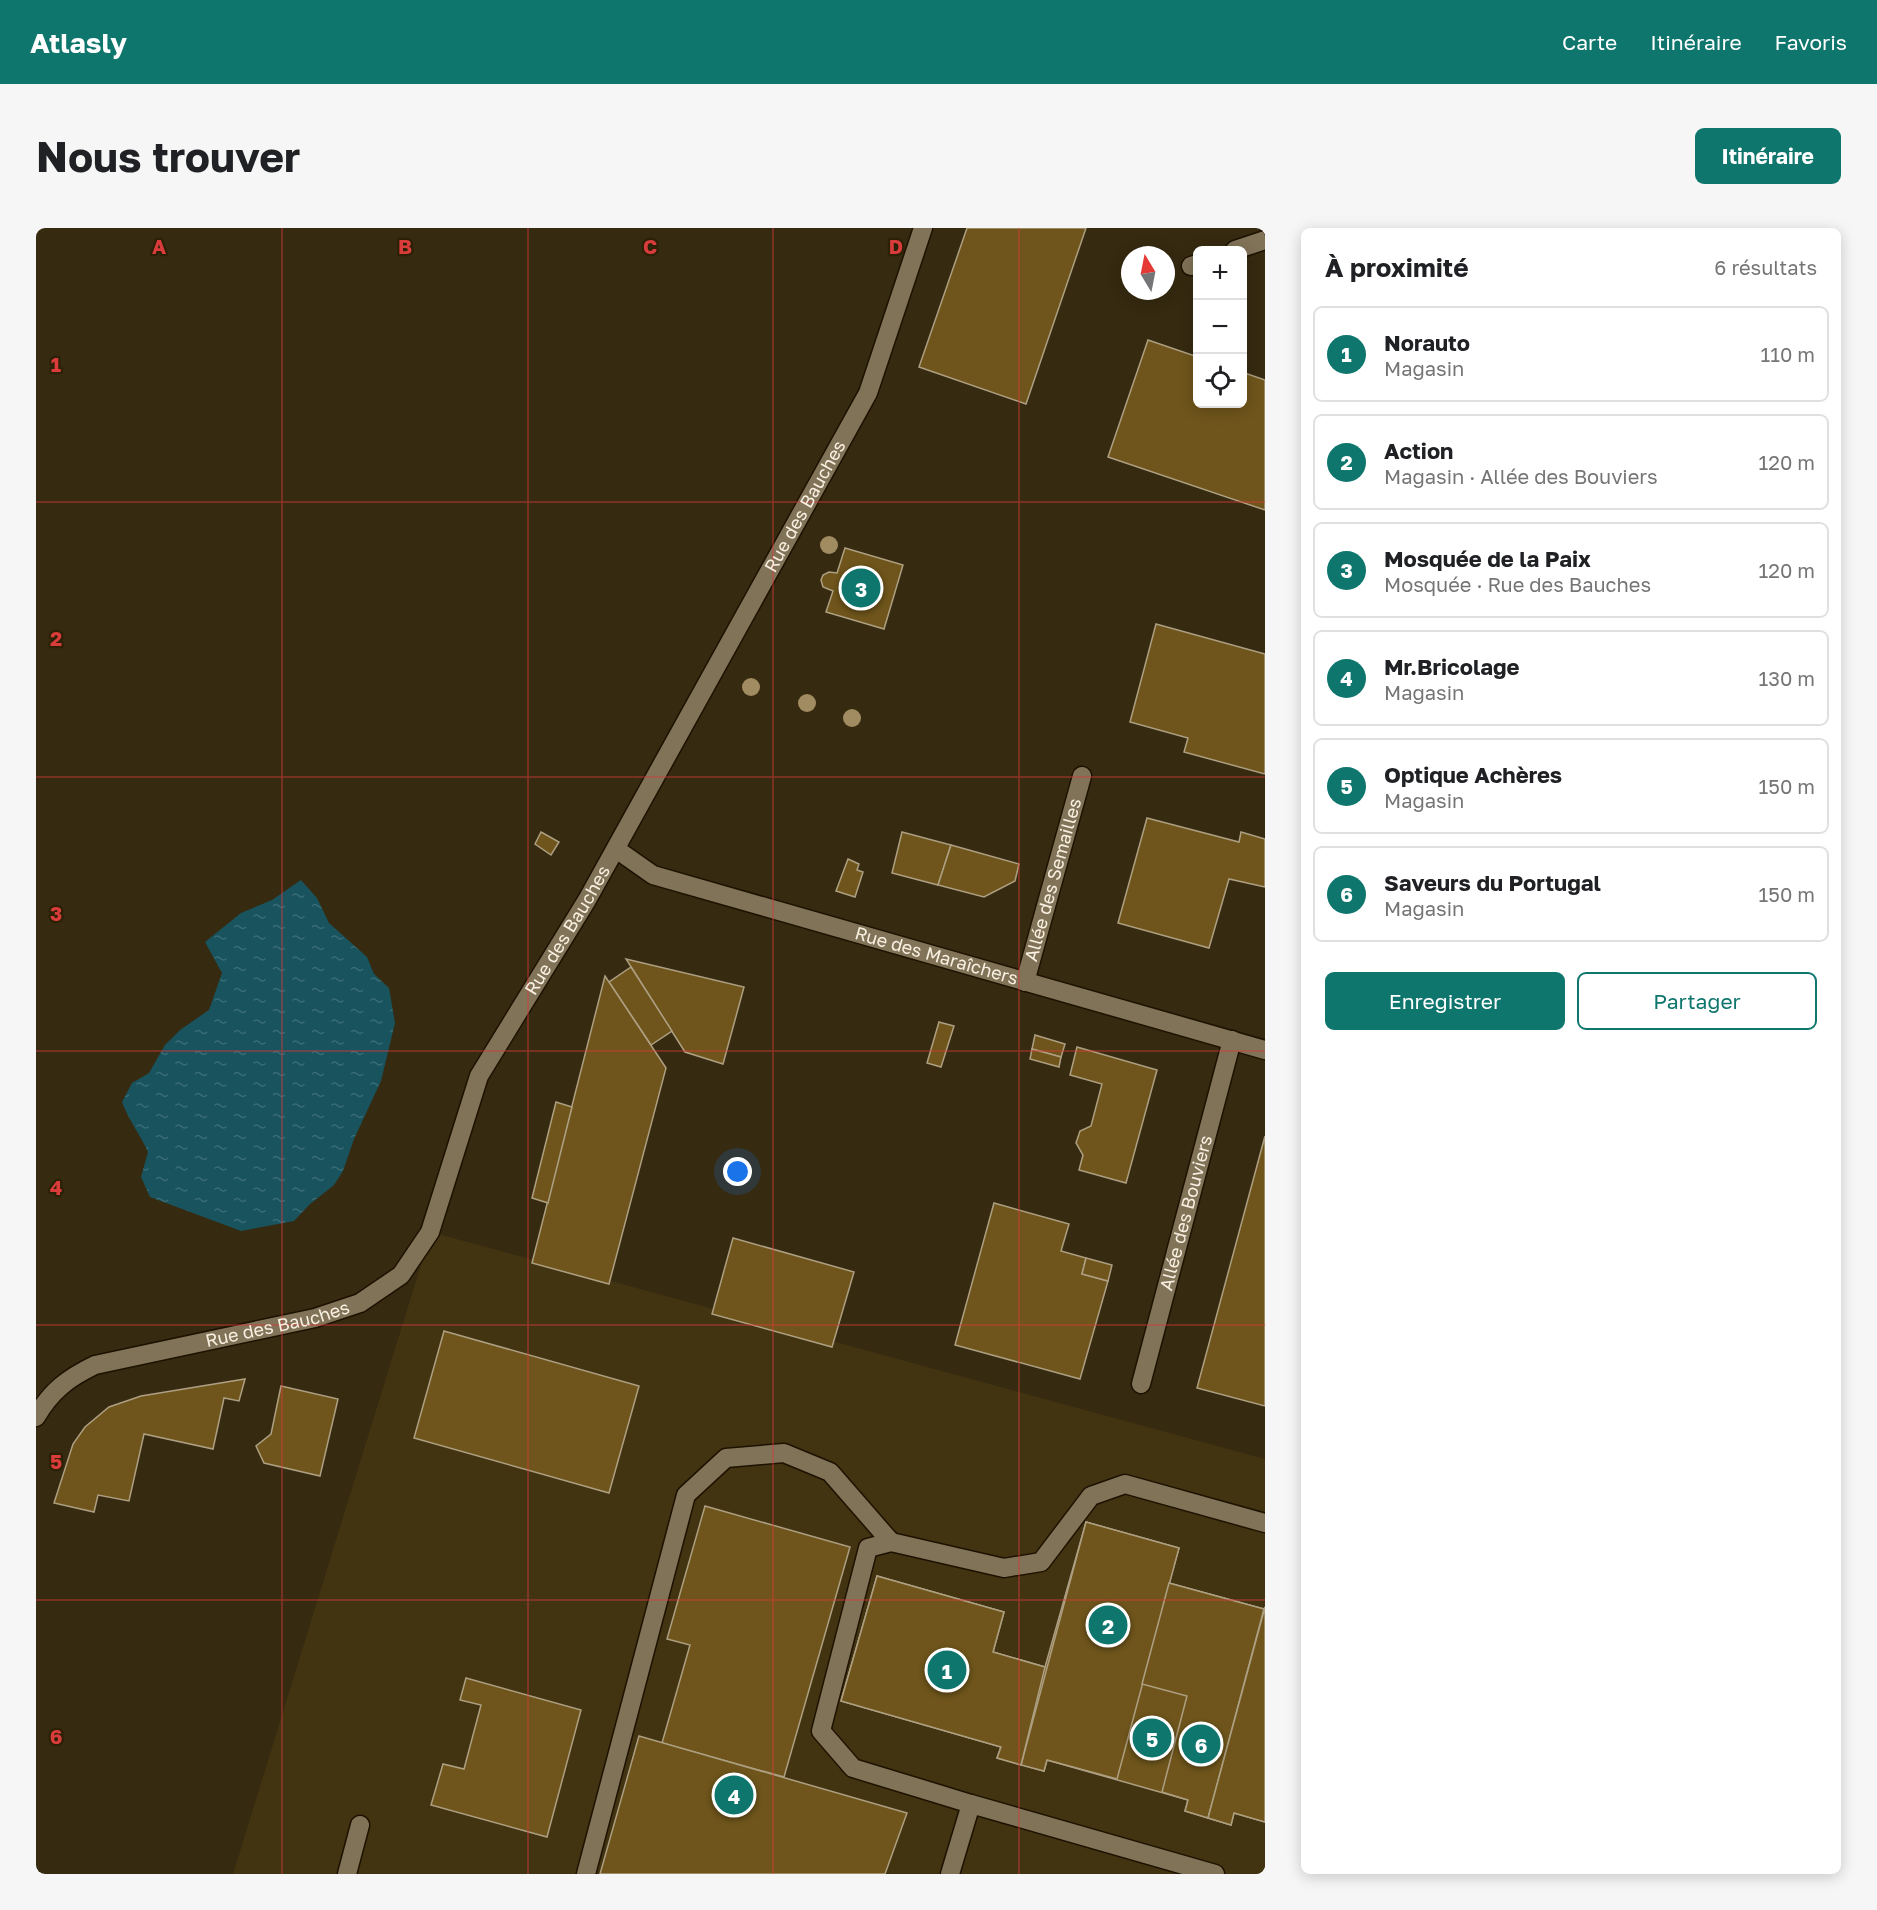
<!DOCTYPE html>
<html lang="fr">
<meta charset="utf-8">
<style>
body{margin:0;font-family:"Golos Text",sans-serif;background:#f6f6f6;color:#202124}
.controls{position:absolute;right:18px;top:18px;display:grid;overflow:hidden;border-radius:9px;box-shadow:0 3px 15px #0003}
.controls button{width:54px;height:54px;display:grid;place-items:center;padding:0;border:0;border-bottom:2px solid #e0e0e0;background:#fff;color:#202124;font:30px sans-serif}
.compass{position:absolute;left:1085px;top:18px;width:54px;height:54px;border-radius:50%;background:#fff;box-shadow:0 3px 15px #0003;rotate:350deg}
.you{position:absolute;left:702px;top:944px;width:21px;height:21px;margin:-15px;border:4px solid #fff;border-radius:50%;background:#1a73e8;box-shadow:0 0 0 9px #1a73e833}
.badge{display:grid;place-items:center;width:39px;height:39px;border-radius:50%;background:#0f766e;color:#fff;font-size:20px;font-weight:700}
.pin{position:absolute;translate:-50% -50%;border:3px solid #fff;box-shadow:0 2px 6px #0006}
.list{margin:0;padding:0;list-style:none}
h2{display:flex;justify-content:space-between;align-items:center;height:78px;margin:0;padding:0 24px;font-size:26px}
h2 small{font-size:20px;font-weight:400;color:#757577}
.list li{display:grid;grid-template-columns:39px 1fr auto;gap:18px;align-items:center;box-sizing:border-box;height:96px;margin:0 12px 12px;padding:0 12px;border:2px solid #e0e0e0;border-radius:9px}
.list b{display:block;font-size:22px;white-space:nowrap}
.list p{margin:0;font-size:20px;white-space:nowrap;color:#757577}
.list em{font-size:20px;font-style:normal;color:#757577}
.actions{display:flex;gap:12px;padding:18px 24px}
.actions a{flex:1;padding:14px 0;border:2px solid #0f766e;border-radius:9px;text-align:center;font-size:21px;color:#0f766e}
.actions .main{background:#0f766e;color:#fff}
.icon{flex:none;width:33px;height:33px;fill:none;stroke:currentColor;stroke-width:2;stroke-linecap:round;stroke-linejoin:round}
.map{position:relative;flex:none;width:1229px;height:1646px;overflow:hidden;border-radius:9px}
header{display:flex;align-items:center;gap:36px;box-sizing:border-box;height:84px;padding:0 30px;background:#0f766e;color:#fff}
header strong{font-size:28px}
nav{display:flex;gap:33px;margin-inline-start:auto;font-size:21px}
.intro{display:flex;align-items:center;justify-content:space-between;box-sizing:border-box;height:144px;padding:0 36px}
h1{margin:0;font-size:42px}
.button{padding:15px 27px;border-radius:9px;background:#0f766e;color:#fff;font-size:21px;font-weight:700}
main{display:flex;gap:36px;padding:0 36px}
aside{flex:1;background:#fff;border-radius:9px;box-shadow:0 3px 15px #0003}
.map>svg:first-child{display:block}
.built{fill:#423311}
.water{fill:url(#water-ripples)}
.building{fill:#6f551b;stroke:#ad9f82;stroke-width:1.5}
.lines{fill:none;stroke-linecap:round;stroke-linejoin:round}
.lane-casing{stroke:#1d1200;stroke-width:21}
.street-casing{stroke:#1d1200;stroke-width:21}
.lane{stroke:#817358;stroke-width:18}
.street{stroke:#817358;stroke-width:18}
.tree{fill:#a18c61}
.grid{fill:none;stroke:#d93c3a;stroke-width:1.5;stroke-opacity:0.55}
.labels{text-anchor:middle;stroke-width:4.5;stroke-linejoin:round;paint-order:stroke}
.street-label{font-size:18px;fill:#f8f0e1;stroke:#2c2006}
.grid-label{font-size:20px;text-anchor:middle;font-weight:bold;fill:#d93c3a;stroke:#2c2006;stroke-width:4.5;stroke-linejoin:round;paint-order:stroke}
</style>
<header>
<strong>Atlasly</strong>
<nav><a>Carte</a><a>Itinéraire</a><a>Favoris</a></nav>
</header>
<div class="intro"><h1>Nous trouver</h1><a class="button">Itinéraire</a></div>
<main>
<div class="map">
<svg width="1229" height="1646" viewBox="0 0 1229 1646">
<defs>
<pattern id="water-ripples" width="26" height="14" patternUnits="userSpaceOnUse" patternTransform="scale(1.5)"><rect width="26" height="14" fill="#18535e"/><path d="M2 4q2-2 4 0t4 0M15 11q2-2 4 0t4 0" fill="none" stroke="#3a6c75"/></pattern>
</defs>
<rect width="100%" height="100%" fill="#362a10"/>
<path class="built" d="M 395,1004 L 1229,1231 L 1229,1646 L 197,1646 Z"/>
<path class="water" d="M 265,652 L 281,670 L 293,695 L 331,729 L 338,746 L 353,760 L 359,795 L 345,853 L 318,911 L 307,943 L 298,957 L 273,977 L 258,993 L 205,1003 L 114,969 L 105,949 L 112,924 C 104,906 93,893 86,874 L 96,855 L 113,845 L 129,817 L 144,802 L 173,782 L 186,745 L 169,714 L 205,685 L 236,672 Z"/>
<g class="building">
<path d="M 931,0 L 1050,0 L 990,176 L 883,139 Z"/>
<path d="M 1112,112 L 1162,129 L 1162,176 L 1206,176 L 1206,144 L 1229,152 L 1229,282 L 1072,229 Z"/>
<path d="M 809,320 L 867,337 L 848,401 L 790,384 L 797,363 L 787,359 L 785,352 L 787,347 L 793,344 L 801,345 Z"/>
<path d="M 1120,396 L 1229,426 L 1229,546 L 1148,524 L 1152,510 L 1094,494 Z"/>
<path d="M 1111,590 L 1203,614 L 1205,604 L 1229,611 L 1229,659 L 1193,651 L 1173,720 L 1082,695 Z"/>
<path d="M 505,604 L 523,614 L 515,627 L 499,616 Z"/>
<path d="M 866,604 L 915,617 L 902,657 L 856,645 Z"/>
<path d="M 915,617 L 983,636 L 979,653 L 948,669 L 902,657 Z"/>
<path d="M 812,631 L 823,636 L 821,642 L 827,644 L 819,669 L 800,663 Z"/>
<path d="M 590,731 L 708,759 L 687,836 L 649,824 Z"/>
<path d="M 595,739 L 636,803 L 615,817 L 573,754 Z"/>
<path d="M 569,748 L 630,840 L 573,1056 L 496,1035 Z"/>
<path d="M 903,794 L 918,798 L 905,839 L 891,835 Z"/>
<path d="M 999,807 L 1029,816 L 1025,829 L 996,821 Z"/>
<path d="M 1041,819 L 1121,842 L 1090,955 L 1043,942 L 1047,927 L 1040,915 L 1044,903 L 1055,898 L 1066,856 L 1034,847 Z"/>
<path d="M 996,821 L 1025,829 L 1023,839 L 994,831 Z"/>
<path d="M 520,874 L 536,879 L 512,975 L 496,970 Z"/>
<path d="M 1229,908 L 1229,1178 L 1161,1160 Z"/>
<path d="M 958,975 L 1033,996 L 1025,1023 L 1050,1030 L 1046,1046 L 1072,1053 L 1044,1151 L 919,1117 Z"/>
<path d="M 697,1010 L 818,1044 L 796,1119 L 676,1086 Z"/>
<path d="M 1050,1030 L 1076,1037 L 1072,1053 L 1046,1046 Z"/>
<path d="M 408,1103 L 603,1158 L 573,1265 L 378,1210 Z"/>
<path d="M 209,1151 L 203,1173 L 188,1170 L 177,1221 L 108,1206 L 93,1273 L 62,1267 L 58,1284 L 18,1275 L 37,1216 L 49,1199 L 73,1179 L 105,1168 Z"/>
<path d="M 245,1158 L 302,1171 L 284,1248 L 228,1235 L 220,1218 L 235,1206 Z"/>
<path d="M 669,1278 L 814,1319 L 748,1549 L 626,1515 L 654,1417 L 631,1411 Z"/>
<path d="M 1050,1294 L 1143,1320 L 1133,1355 L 1228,1381 L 1229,1379 L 1229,1594 L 1198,1585 L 1195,1597 L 1149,1583 L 1152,1572 L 1011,1532 L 1008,1543 L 972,1533 L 961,1530 L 965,1519 L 805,1473 L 841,1348 L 968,1384 L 957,1424 L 1009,1439 Z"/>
<path d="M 1050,1294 L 1143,1320 L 1081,1551 L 1011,1532 L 1008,1543 L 985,1537 Z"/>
<path d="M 841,1348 L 968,1384 L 957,1424 L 1009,1439 L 985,1537 L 961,1530 L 965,1519 L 805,1473 Z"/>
<path d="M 1133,1355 L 1228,1381 L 1172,1590 L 1149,1583 L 1152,1572 L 1126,1564 L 1151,1468 L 1106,1456 Z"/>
<path d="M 1229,1379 L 1229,1594 L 1198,1585 L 1195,1597 L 1172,1590 Z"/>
<path d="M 430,1450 L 545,1482 L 511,1609 L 395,1577 L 407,1536 L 428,1541 L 445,1477 L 424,1472 Z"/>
<path d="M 603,1508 L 871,1585 L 849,1646 L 564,1646 Z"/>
</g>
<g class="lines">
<defs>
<g id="lane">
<path d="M 935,1576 L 817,1540 L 785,1503 L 832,1320 L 855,1314 L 968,1340 L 1005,1334 L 1055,1268 L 1089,1256 L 1229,1295"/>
<path d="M 311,1646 L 324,1597"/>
<path d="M 550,1646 L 650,1267 L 690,1230 L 748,1225 L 794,1244 L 855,1314"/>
<path d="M 914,1646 L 935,1576 L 1179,1646"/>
</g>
<g id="street">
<path d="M 1199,22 L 1229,12"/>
<path d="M 1155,38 L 1162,36"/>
<path id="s1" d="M 580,621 L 617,647 L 1229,822"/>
<path id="s2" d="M 989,754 L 1046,548"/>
<path id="s3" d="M 1105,1156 L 1196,812"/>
<path id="s4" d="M 0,1189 C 15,1163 32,1150 59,1137 L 279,1090 L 324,1075 L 365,1047 L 394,1004 L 443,848 L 551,672 L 832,165 L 887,0"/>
</g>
</defs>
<use href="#lane" class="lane-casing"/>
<use href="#street" class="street-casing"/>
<use href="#lane" class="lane"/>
<use href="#street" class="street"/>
</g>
<g class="tree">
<circle cx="793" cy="317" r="9"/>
<circle cx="715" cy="459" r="9"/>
<circle cx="771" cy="475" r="9"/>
<circle cx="816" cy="490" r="9"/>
</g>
<path class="grid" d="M 246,0 L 246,1646M 492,0 L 492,1646M 737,0 L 737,1646M 983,0 L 983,1646M 0,274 L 1229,274M 0,549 L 1229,549M 0,823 L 1229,823M 0,1097 L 1229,1097M 0,1372 L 1229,1372"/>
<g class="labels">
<g class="street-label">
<text dy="6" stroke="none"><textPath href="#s4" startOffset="1274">Rue des Bauches</textPath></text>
<text dy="6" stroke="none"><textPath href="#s2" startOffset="106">Allée des Semailles</textPath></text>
<text dy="6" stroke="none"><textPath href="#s4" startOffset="788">Rue des Bauches</textPath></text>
<text dy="6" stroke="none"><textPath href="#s1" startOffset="340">Rue des Maraîchers</textPath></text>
<text dy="6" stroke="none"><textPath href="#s3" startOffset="177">Allée des Bouviers</textPath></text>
<text dy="6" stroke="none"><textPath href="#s4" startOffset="267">Rue des Bauches</textPath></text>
</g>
</g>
<g class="grid-label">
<text x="123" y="26">A</text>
<text x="369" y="26">B</text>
<text x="614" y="26">C</text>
<text x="860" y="26">D</text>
<text x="20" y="144">1</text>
<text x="20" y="418">2</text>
<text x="20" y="693">3</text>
<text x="20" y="967">4</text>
<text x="20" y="1241">5</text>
<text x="20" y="1516">6</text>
</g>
</svg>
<div class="controls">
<button>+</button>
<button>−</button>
<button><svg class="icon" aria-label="locate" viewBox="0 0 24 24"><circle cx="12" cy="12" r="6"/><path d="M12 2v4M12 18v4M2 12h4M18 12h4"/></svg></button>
</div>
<svg class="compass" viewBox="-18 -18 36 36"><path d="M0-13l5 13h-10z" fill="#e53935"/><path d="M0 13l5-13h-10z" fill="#757577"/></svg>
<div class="you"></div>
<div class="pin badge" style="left:911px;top:1442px">1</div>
<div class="pin badge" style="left:1072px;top:1397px">2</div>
<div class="pin badge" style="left:825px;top:360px">3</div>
<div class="pin badge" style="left:698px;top:1567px">4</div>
<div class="pin badge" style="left:1116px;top:1510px">5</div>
<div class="pin badge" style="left:1165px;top:1516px">6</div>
</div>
<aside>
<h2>À proximité<small>6 résultats</small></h2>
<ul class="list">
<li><span class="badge">1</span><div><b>Norauto</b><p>Magasin</p></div><em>110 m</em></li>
<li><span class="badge">2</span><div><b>Action</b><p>Magasin · Allée des Bouviers</p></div><em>120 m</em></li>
<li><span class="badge">3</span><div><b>Mosquée de la Paix</b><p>Mosquée · Rue des Bauches</p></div><em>120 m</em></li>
<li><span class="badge">4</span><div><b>Mr.Bricolage</b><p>Magasin</p></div><em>130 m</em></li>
<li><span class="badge">5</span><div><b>Optique Achères</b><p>Magasin</p></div><em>150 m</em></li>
<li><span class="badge">6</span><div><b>Saveurs du Portugal</b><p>Magasin</p></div><em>150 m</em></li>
</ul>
<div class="actions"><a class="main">Enregistrer</a><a>Partager</a></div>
</aside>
</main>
